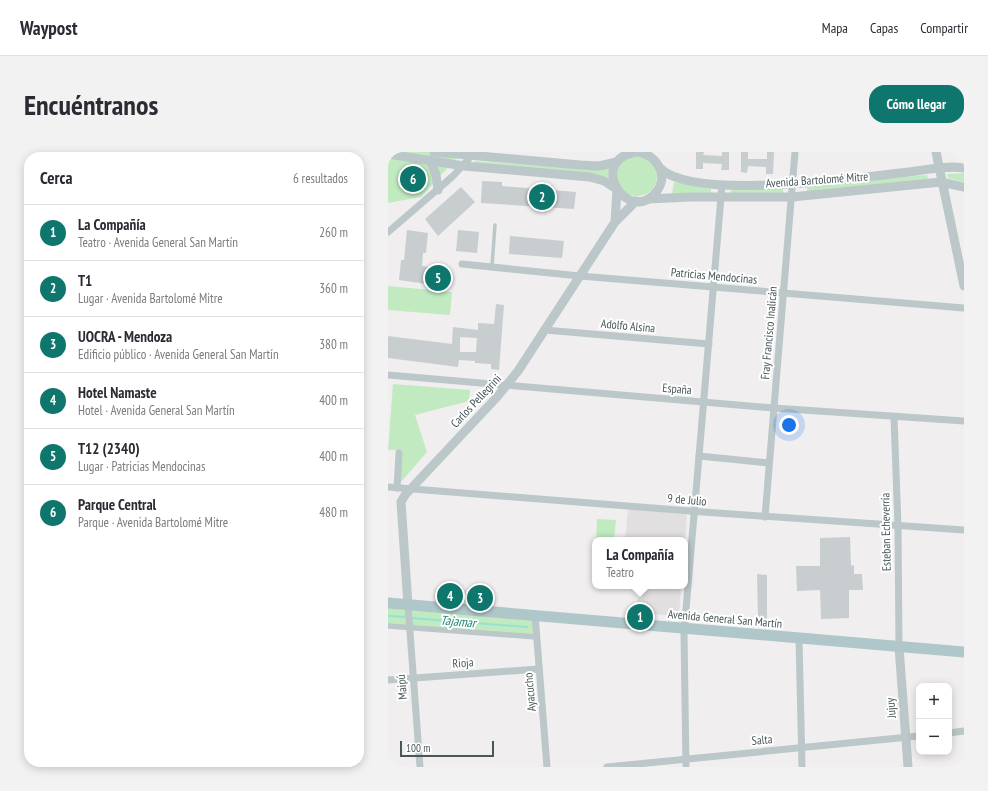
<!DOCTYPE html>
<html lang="es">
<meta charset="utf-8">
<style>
body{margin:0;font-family:"PT Sans Narrow",sans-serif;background:#f2f2f3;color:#2b2b33}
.controls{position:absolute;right:12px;bottom:12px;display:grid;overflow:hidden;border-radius:8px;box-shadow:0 2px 10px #0003}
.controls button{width:36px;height:36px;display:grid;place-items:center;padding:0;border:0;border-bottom:1px solid #e1e1e2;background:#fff;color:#2b2b33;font:20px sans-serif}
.scale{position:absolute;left:12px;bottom:10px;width:94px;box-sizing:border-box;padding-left:4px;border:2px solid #485759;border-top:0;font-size:11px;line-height:14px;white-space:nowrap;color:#485759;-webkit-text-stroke:3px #fff;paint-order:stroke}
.you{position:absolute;left:401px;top:273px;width:14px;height:14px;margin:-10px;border:3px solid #fff;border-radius:50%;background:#1a73e8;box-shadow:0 0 0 6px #1a73e833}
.badge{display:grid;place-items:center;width:26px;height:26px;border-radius:50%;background:#0f766e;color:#fff;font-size:13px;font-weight:700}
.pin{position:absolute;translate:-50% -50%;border:2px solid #fff;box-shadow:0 1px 4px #0006}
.popup{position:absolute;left:204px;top:385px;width:96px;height:52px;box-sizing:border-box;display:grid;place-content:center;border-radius:8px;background:#fff;filter:drop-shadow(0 1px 3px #0005);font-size:13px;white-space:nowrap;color:#7c7c81}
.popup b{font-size:15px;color:#2b2b33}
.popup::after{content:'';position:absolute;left:50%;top:100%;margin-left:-8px;border:8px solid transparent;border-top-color:#fff}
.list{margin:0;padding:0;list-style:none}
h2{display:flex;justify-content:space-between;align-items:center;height:52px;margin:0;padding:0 16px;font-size:17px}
h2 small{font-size:13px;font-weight:400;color:#7c7c81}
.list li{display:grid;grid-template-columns:26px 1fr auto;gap:12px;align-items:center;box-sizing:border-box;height:56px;padding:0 16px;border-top:1px solid #e1e1e2}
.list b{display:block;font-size:15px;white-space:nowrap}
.list p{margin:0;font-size:13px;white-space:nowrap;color:#7c7c81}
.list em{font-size:13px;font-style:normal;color:#7c7c81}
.map{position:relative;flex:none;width:576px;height:615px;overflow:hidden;border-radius:16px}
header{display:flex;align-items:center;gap:24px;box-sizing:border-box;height:56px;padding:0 20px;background:#fff;border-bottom:1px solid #e1e1e2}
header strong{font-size:19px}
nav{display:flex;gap:22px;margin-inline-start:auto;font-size:14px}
.intro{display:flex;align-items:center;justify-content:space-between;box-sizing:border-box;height:96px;padding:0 24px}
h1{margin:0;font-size:28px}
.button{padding:10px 18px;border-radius:16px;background:#0f766e;color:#fff;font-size:14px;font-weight:700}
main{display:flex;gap:24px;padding:0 24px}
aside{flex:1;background:#fff;border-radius:16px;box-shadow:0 2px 10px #0003}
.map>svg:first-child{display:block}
.education{fill:#e1dfe0}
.green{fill:#c1eac1}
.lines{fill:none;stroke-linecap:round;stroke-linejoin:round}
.stream{stroke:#92e2d5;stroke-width:2}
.building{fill:#c8cdcf;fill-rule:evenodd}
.service{stroke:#bbc7c9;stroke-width:3.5}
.pedestrian{stroke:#bbc7c9;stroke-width:5.5}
.minor{stroke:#bbc7c9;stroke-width:7}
.tertiary{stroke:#bbc7c9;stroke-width:9}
.primary{stroke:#b0c7ca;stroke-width:11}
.labels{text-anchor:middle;stroke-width:4;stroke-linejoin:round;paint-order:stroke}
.street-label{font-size:12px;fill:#485759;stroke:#fff}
.water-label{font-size:13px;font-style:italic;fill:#1a8573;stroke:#fff}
</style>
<header>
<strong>Waypost</strong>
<nav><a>Mapa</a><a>Capas</a><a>Compartir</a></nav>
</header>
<div class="intro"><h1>Encuéntranos</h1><a class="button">Cómo llegar</a></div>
<main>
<aside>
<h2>Cerca<small>6 resultados</small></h2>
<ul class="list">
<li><span class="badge">1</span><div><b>La Compañía</b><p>Teatro · Avenida General San Martín</p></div><em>260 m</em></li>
<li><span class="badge">2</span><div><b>T1</b><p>Lugar · Avenida Bartolomé Mitre</p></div><em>360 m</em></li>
<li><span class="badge">3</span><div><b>UOCRA - Mendoza</b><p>Edificio público · Avenida General San Martín</p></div><em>380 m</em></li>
<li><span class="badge">4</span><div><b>Hotel Namaste</b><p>Hotel · Avenida General San Martín</p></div><em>400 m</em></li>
<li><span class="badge">5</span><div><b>T12 (2340)</b><p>Lugar · Patricias Mendocinas</p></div><em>400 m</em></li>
<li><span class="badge">6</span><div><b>Parque Central</b><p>Parque · Avenida Bartolomé Mitre</p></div><em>480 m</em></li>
</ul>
</aside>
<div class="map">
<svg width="576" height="615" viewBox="0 0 576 615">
<rect width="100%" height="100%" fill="#f0eeef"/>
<g class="education">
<path d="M 240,357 L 299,362 L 297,390 L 297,388 L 237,388 Z"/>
<path d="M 251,434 L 293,434 L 291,464 L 249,461 Z"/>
</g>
<g class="green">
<path d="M 0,0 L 74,0 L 33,45 L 0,51 Z"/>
<circle cx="249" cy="24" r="20"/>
<path d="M 87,9 L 200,17 L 221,15 L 220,26 L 205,22 L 86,11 Z"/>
<path d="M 576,21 L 576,30 L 560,26 L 559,22 Z"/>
<path d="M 539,23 L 540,27 L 419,40 L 419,34 Z"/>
<path d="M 286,30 L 323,37 L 323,41 L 284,42 Z"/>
<path d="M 395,36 L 395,41 L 343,41 L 343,37 Z"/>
<path d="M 0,134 L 64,140 L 62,163 L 0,158 Z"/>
<path d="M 5,232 L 82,238 L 81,249 L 27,263 L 39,300 L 12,331 L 14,298 L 0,298 Z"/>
<path d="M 209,367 L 228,368 L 226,388 L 208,388 Z"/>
<path d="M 0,451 L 147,463 L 149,485 L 0,474 Z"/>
</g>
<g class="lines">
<g class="stream">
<path d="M 0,464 L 19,465"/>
<path d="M 23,466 L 139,475"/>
</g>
</g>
<g class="building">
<path d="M 308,0 L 316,0 L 315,3 L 334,4 L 334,0 L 341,0 L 341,18 L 333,18 L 334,12 L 315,11 L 315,17 L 308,17 Z"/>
<path d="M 353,0 L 360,0 L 360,7 L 379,7 L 379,0 L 386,0 L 385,22 L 378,22 L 378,15 L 360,14 L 359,21 L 353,20 Z"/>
<path d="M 94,29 L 114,30 L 114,34 L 188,40 L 186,57 L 93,51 Z"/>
<path d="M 73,35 L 87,50 L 50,84 L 37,67 Z"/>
<path d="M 19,78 L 40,81 L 38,101 L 35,101 L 34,114 L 62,118 L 60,138 L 39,136 L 39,132 L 11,128 L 13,108 L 16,108 Z"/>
<path d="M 70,78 L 91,80 L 89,101 L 68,99 Z"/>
<path d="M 122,84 L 176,89 L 174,106 L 121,102 Z"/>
<path d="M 108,152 L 116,153 L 111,218 L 103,217 L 103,212 L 87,211 L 87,209 L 71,208 L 70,215 L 0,206 L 0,184 L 64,192 L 65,175 L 90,178 L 90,171 L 106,172 ZM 72,185 L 89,186 L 88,200 L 72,200 Z"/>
<path d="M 462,385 L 463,414 L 466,413 L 466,422 L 474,422 L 475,438 L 461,438 L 461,466 L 433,467 L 432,438 L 409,439 L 408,414 L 432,414 L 432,386 Z"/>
<path d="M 369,422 L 379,423 L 379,469 L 370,468 Z"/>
</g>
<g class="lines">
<path class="service" d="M 104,114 L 107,73"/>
<path class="pedestrian" d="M 0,474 L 149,485"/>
<g class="minor">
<path d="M 0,80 L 65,24 L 87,0"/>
<path d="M 74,112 L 192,124 L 576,156"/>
<path d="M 157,178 L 321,192"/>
<path d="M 0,223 L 386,256 L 576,269"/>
<path d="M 506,265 L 510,374 L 511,495"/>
<path d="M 311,304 L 381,311"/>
<path d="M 0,335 L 315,360 L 576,378"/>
<path d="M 9,336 L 11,301"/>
<path d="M 377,365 L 407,0"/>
<path d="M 20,453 L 32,615"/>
<path d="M 147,463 L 159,615"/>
<path d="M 411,487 L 414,615"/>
<path d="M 0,528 L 151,517"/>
<path d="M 561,581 L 576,579"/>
<path d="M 219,615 L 531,584"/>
<path d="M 298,615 L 296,481 L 334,33"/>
</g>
<g class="tertiary">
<path d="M 46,0 L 192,13 L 211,14 L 229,10"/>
<path d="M 249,0 C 197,7 241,76 269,39 C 281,22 268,3 250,0"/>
<path d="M 548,0 L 576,134"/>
<path d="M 0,2 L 76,14 L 202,25 L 216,29 L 227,36"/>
<path d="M 42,8 L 48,23 L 50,38"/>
<path d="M 272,16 C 306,50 472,25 521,20 C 538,18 559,13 576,16"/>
<path d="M 260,47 L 302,45 L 404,45 L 553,30 L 576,35"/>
<path d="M 227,70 L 229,38"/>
<path d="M 20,453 L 13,350 L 17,343 L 109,245 L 130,219 L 227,70 L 248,49"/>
<path d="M 511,495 L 520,615"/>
</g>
<path class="primary" d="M 0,451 L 576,500"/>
</g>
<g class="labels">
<g class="street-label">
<text transform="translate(429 28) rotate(-4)" y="4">Avenida Bartolomé Mitre</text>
<text transform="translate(326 124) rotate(5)" y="4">Patricias Mendocinas</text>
<text transform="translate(240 174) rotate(5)" y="4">Adolfo Alsina</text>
<text transform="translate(381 181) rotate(-85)" y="4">Fray Francisco Inalicán</text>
<text transform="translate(289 237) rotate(5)" y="4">España</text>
<text transform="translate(88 249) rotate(-47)" y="4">Carlos Pellegrini</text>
<text transform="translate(299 348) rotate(5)" y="4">9 de Julio</text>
<text transform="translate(498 380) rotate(-91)" y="4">Esteban Echeverría</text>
<text transform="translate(337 467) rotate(5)" y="4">Avenida General San Martín</text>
<text transform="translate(75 511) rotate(-4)" y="4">Rioja</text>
<text transform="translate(14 535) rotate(-95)" y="4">Maipú</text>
<text transform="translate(142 540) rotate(-95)" y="4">Ayacucho</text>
<text transform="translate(503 556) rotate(-95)" y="4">Jujuy</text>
<text transform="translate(374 588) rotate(-6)" y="4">Salta</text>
</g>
<g class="water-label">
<text transform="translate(70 469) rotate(5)" y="5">Tajamar</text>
</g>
</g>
</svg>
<div class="controls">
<button>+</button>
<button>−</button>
</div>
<div class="scale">100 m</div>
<div class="you"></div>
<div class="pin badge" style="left:252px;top:465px">1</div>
<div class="popup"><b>La Compañía</b>Teatro</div>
<div class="pin badge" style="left:154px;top:45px">2</div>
<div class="pin badge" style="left:92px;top:446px">3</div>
<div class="pin badge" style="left:62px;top:444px">4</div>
<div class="pin badge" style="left:50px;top:126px">5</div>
<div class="pin badge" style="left:25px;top:27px">6</div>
</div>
</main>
